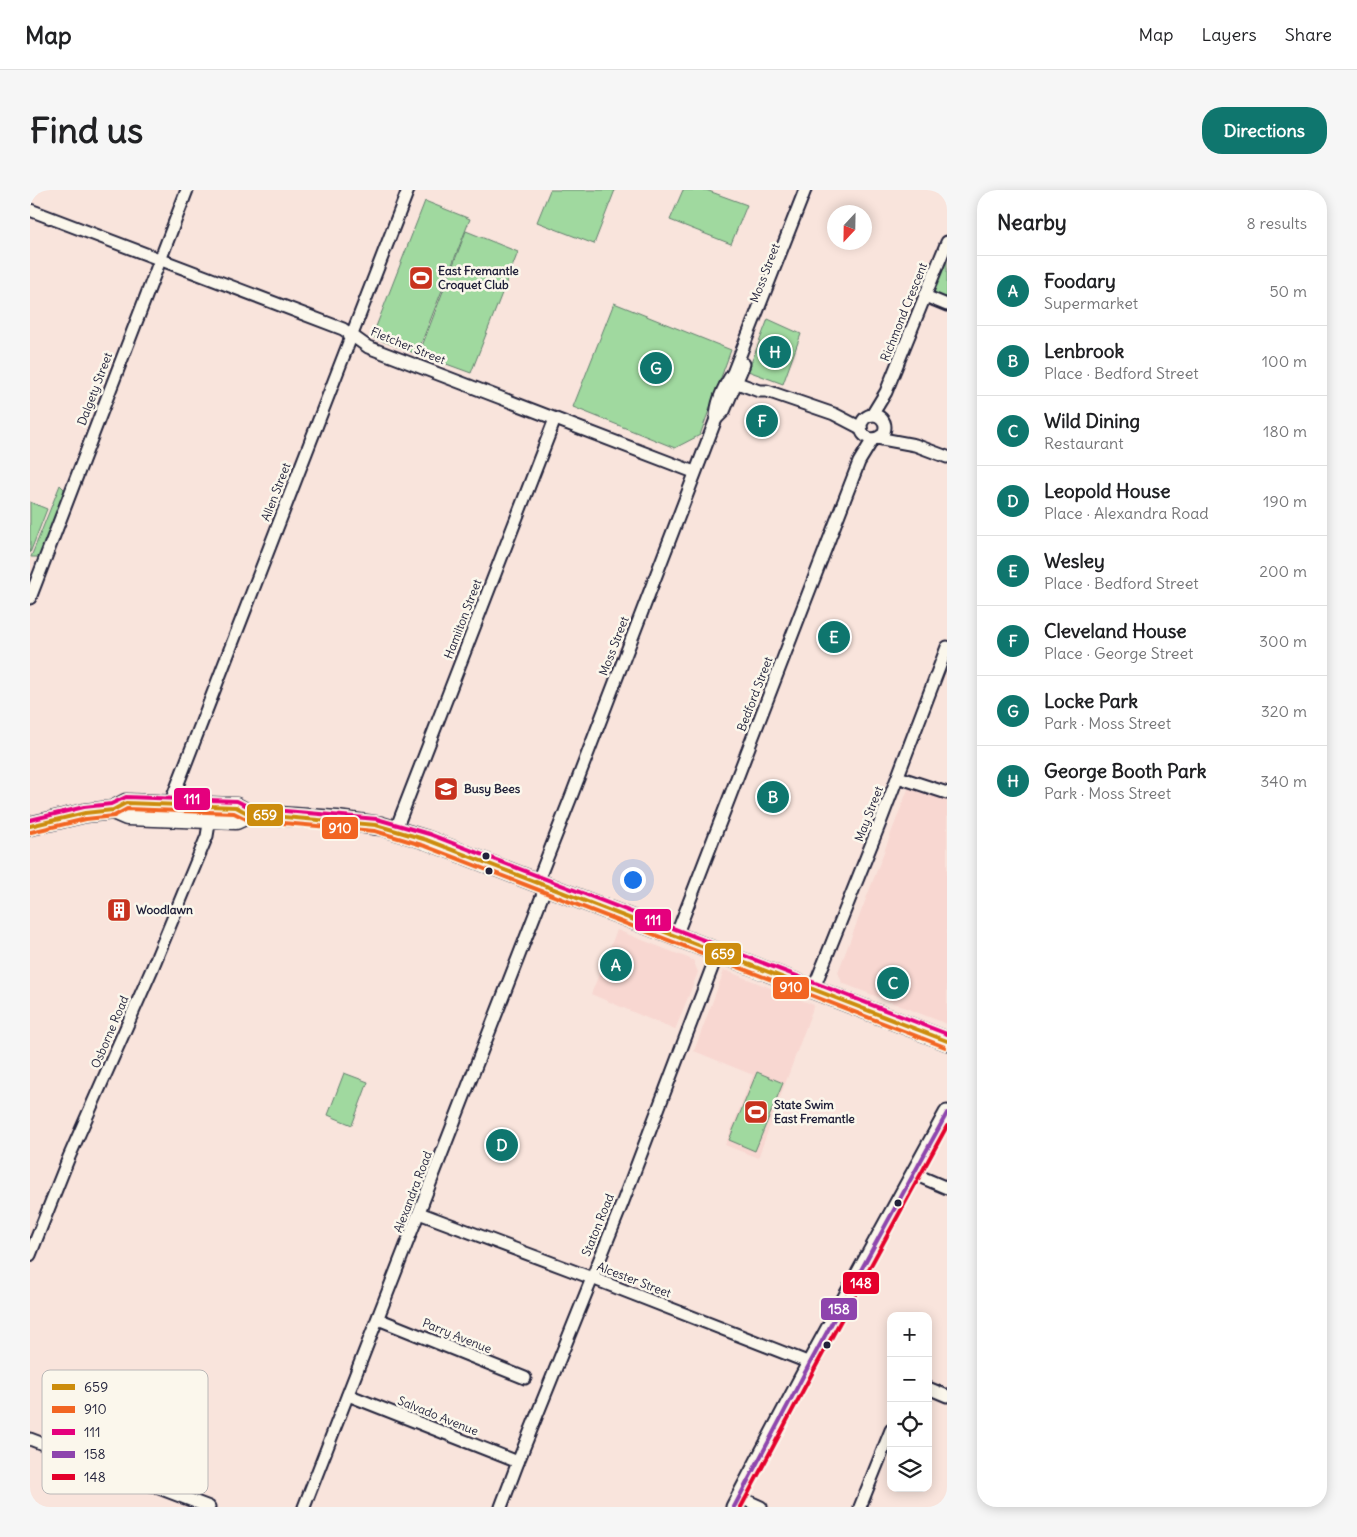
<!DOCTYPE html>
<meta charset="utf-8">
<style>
body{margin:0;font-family:Delius,sans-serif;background:#f6f6f6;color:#202124}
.controls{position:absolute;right:15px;bottom:15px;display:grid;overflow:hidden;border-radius:10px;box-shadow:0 2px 12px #0003}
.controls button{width:45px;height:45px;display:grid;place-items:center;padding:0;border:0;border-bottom:1px solid #e0e0e0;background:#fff;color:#202124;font:25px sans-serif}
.compass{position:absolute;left:797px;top:15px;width:45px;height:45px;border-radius:50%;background:#fff;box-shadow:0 2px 12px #0003;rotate:202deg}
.you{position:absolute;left:602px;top:689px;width:18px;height:18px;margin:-12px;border:4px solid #fff;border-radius:50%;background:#1a73e8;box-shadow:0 0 0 8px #1a73e833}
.badge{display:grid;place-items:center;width:32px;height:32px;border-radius:50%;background:#0f766e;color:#fff;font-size:16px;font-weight:700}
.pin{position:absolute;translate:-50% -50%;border:2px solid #fff;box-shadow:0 1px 5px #0006}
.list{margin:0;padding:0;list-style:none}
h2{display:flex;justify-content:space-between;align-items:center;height:65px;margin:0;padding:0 20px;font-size:21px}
h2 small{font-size:16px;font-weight:400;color:#757577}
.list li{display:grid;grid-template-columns:32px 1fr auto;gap:15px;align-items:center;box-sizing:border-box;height:70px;padding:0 20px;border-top:1px solid #e0e0e0}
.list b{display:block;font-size:19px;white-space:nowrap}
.list p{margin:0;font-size:16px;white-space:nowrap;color:#757577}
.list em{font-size:16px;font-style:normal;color:#757577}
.icon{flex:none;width:28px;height:28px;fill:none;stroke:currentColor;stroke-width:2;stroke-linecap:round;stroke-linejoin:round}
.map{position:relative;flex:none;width:917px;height:1317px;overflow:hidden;border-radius:20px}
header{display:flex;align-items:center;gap:30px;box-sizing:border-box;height:70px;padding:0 25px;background:#fff;border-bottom:1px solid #e0e0e0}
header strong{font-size:24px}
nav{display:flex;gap:28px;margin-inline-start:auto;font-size:18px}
.intro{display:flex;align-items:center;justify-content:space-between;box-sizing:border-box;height:120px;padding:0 30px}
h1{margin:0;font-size:35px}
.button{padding:12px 22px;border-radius:20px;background:#0f766e;color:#fff;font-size:18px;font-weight:700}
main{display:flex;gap:30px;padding:0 30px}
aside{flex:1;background:#fff;border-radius:20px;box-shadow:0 2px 12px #0003}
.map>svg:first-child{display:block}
.built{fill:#f8d7d1}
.green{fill:#a0d99f;stroke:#617e6d}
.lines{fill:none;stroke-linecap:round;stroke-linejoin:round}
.minor-casing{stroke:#22223b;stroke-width:15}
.secondary-casing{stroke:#22223b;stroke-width:19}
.trunk-casing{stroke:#22223b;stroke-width:21}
.minor{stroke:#fbf7ec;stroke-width:11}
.secondary{stroke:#fbf7ec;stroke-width:15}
.trunk{stroke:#fbf7ec;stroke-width:18}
.bus-1-casing{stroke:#fbf7ec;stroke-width:8}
.bus-2-casing{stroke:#fbf7ec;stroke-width:8}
.bus-3-casing{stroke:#fbf7ec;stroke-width:8}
.bus-4-casing{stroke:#fbf7ec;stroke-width:8}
.bus-5-casing{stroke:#fbf7ec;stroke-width:8}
.bus-1{stroke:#cc8c0c;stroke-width:4}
.bus-2{stroke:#f26522;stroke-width:4}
.bus-3{stroke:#e5007d;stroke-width:4}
.bus-4{stroke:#8e44ad;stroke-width:4}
.bus-5{stroke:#e4002b;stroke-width:4}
.bus-dot{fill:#22223b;stroke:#fbf7ec;stroke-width:2}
.labels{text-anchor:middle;stroke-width:5;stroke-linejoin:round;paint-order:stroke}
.poi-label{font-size:12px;font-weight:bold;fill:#22223b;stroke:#fbf7ec;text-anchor:start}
.street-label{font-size:12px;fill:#22223b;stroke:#fbf7ec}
.key{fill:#fbf7ec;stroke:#bab7b7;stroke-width:1}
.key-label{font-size:14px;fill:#22223b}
.line-badge{stroke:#fbf7ec;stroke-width:2}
.badge-label{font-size:14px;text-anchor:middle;font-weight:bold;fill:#fff}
</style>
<header>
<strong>Map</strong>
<nav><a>Map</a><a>Layers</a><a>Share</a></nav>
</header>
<div class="intro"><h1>Find us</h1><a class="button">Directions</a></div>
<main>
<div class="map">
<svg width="917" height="1317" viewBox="0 0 917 1317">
<rect width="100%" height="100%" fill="#f9e4dc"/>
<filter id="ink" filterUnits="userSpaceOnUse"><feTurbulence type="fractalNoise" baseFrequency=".02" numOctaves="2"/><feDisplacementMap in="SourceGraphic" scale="10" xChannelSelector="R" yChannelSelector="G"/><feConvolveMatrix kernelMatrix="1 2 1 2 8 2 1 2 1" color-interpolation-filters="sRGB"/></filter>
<g filter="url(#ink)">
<g class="built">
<path d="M 878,599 L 884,599 L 917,609 L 917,834 L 812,793 L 808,782 Z"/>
<path d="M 587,740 L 663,770 L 668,782 L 645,840 L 561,804 Z"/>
<path d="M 694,781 L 697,781 L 784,815 L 728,968 L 695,955 L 723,885 L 664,861 Z"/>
</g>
<g class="green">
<path d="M 520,0 L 585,0 L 564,54 L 507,32 Z"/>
<path d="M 653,0 L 676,0 L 717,15 L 701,54 L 640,30 Z"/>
<path d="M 395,11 L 440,29 L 387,164 L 342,147 Z"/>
<path d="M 436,41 L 488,62 L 441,183 L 389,164 Z"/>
<path d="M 917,66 L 917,108 L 903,102 Z"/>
<path d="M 584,113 L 701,160 L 670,245 L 645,258 L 543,217 Z"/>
<path d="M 738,129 L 771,144 L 753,194 L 718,181 Z"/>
<path d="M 30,295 L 34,299 L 34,304 L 10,367 L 1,367 Z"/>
<path d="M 0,312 L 17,319 L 0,363 Z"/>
<path d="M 727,882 L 753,893 L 725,961 L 699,950 Z"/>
<path d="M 314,883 L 338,892 L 322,935 L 298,925 Z"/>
</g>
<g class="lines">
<defs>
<g id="minor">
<path d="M 0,20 L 313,139 L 338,157 L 664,282"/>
<path d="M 895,106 L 917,115"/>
<path d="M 702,191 L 729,201 L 737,201 L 804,224 L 831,238"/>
<circle cx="843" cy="237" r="12"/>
<path d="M 842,225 L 856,202 L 917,52"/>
<path d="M 686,229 L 694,221 L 714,174"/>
<path d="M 847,248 L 885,255 L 917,267"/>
<path d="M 0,408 L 157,0"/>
<path d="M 868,587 L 917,603"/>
<path d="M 140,614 L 378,0"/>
<path d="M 366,639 L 525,229"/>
<path d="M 507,693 L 541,607 L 686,229 C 686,213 694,196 703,183 L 775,0"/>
<path d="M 646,746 L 829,272 L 843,249"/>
<path d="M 783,800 L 850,633 L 917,457"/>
<path d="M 884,984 L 917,998"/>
<path d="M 389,1023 L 562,1088 L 780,1173"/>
<path d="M 0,1065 L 39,967 L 122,779 L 177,646 L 180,628"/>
<path d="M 348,1129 L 495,1188"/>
<path d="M 898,1198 L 917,1206"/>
<path d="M 318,1205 L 488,1272"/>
<path d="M 0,1249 L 179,1317"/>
<path d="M 709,1307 L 731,1317"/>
<path d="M 274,1317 L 516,696"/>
<path d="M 471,1317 L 488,1272 L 592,1014 L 688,762"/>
<path d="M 830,1317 L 861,1240"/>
</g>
<path id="secondary" d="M 704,1317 L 780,1173 L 917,923"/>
<g id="trunk">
<path d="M 83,620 L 97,626 L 206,630 L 219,624 L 307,630 L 351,636 L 397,650 L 917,851"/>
<path d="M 0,636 L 55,623 L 83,620 L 96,613 L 206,617 L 219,624"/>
</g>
</defs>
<use href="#minor" class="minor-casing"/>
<use href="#secondary" class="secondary-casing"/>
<use href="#trunk" class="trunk-casing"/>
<use href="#minor" class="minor"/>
<use href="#secondary" class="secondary"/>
<use href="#trunk" class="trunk"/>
<defs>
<path id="bus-1" d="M 0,636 L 55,623 L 83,620 L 96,613 L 206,617 L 219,624 L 346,635 L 397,650 L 917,851"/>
<path id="bus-2" d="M 1,642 L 56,629 L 84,626 L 97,619 L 204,623 L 218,630 L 345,641 L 395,656 L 915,857"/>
<path id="bus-3" d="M 0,630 L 54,617 L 81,614 L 96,607 L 207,611 L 221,618 L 347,629 L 399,644 L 917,844"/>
<path id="bus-4" d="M 704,1317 L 780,1173 L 917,923"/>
<path id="bus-5" d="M 711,1317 L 786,1176 L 917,936"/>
</defs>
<use href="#bus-1" class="bus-1-casing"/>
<use href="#bus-2" class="bus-2-casing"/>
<use href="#bus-3" class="bus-3-casing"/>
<use href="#bus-4" class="bus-4-casing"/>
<use href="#bus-5" class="bus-5-casing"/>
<use href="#bus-1" class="bus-1"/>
<use href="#bus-2" class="bus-2"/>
<use href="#bus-3" class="bus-3"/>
<use href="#bus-4" class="bus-4"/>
<use href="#bus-5" class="bus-5"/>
</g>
</g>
<defs>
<symbol id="stadium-square" viewBox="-11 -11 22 22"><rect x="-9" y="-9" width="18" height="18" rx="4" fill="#c8321e" stroke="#fbf7ec"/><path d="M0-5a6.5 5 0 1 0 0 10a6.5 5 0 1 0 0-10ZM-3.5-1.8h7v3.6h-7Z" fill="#fff"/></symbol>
<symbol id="school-square" viewBox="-11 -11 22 22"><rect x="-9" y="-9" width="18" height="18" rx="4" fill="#c8321e" stroke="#fbf7ec"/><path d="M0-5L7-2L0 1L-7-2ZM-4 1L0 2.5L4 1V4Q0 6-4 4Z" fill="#fff"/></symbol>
<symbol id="building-square" viewBox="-11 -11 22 22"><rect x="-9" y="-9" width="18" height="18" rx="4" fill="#c8321e" stroke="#fbf7ec"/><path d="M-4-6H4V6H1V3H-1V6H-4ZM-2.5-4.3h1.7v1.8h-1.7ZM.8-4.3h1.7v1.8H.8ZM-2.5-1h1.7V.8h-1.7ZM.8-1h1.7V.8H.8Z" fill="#fff"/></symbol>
</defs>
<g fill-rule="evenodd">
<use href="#stadium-square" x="377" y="74" width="28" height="28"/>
<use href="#school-square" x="402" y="585" width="28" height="28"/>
<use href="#building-square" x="75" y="706" width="28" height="28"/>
<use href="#stadium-square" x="712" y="908" width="28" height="28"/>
</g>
<g class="bus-dot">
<circle cx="456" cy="666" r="4.5"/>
<circle cx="459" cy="681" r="4.5"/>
<circle cx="868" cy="1013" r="4.5"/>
<circle cx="797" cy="1155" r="4.5"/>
</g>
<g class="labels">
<g class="poi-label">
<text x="408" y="85">East Fremantle<tspan x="408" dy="14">Croquet Club</tspan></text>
<text x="434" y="603">Busy Bees</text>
<text x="106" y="724">Woodlawn</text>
<text x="744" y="919">State Swim<tspan x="744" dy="14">East Fremantle</tspan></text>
</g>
<g class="street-label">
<text transform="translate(735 83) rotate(-69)" y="4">Moss Street</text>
<text transform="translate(874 122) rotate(-68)" y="4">Richmond Crescent</text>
<text transform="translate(378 156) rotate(22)" y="4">Fletcher Street</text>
<text transform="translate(65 199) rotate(-69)" y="4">Dalgety Street</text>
<text transform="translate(246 302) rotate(-69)" y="4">Allen Street</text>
<text transform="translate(433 429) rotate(-69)" y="4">Hamilton Street</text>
<text transform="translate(584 456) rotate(-69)" y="4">Moss Street</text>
<text transform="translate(725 504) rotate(-69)" y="4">Bedford Street</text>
<text transform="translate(839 624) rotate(-69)" y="4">May Street</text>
<text transform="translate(80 842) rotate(-67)" y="4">Osborne Road</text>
<text transform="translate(383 1002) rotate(-69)" y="4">Alexandra Road</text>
<text transform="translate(568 1035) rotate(-68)" y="4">Staton Road</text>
<text transform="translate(604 1090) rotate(21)" y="4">Alcester Street</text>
<text transform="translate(427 1146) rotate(22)" y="4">Parry Avenue</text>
<text transform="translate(408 1226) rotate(22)" y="4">Salvado Avenue</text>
</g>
</g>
<rect x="12" y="1180" width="166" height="124" rx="8" class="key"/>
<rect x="22" y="1194" width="23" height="6" fill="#cc8c0c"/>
<rect x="22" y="1216" width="23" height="7" fill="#f26522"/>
<rect x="22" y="1239" width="23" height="6" fill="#e5007d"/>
<rect x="22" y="1261" width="23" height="7" fill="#8e44ad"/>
<rect x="22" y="1284" width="23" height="6" fill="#e4002b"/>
<g class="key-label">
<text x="54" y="1202">659</text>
<text x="54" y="1224">910</text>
<text x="54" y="1247">111</text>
<text x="54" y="1269">158</text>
<text x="54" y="1292">148</text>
</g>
<g class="line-badge">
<rect x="143" y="597" width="38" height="24" rx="5" fill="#e5007d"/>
<rect x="216" y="613" width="38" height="24" rx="5" fill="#cc8c0c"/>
<rect x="291" y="626" width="38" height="24" rx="5" fill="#f26522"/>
<rect x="604" y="718" width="38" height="24" rx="5" fill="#e5007d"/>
<rect x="674" y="752" width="38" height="24" rx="5" fill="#cc8c0c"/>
<rect x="742" y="786" width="38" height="24" rx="5" fill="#f26522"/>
<rect x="812" y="1081" width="38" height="24" rx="5" fill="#e4002b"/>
<rect x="790" y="1107" width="38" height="24" rx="5" fill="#8e44ad"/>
</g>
<g class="badge-label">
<text x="162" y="614">111</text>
<text x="235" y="630">659</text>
<text x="310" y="643">910</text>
<text x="623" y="735">111</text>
<text x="693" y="769">659</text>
<text x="761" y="802">910</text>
<text x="831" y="1098">148</text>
<text x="809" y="1124">158</text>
</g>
</svg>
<div class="controls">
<button>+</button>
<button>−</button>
<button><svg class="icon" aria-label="locate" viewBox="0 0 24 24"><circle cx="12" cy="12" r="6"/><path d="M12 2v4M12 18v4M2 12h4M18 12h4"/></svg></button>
<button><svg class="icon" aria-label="layers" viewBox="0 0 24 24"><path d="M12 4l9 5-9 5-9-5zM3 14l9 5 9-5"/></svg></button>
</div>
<svg class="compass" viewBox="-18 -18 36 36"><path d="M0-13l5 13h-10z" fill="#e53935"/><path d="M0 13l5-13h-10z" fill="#757577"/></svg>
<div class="you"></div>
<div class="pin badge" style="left:586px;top:775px">A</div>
<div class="pin badge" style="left:743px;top:607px">B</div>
<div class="pin badge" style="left:863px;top:793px">C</div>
<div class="pin badge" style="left:472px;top:955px">D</div>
<div class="pin badge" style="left:804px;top:447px">E</div>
<div class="pin badge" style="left:732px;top:231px">F</div>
<div class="pin badge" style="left:626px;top:178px">G</div>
<div class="pin badge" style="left:745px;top:162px">H</div>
</div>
<aside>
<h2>Nearby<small>8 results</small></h2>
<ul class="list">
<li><span class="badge">A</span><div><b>Foodary</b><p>Supermarket</p></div><em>50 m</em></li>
<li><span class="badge">B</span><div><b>Lenbrook</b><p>Place · Bedford Street</p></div><em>100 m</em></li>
<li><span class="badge">C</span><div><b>Wild Dining</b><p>Restaurant</p></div><em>180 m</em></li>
<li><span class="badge">D</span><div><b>Leopold House</b><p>Place · Alexandra Road</p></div><em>190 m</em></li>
<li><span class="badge">E</span><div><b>Wesley</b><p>Place · Bedford Street</p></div><em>200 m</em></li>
<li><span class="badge">F</span><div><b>Cleveland House</b><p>Place · George Street</p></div><em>300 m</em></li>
<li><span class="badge">G</span><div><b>Locke Park</b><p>Park · Moss Street</p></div><em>320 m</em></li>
<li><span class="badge">H</span><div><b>George Booth Park</b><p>Park · Moss Street</p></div><em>340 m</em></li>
</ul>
</aside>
</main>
